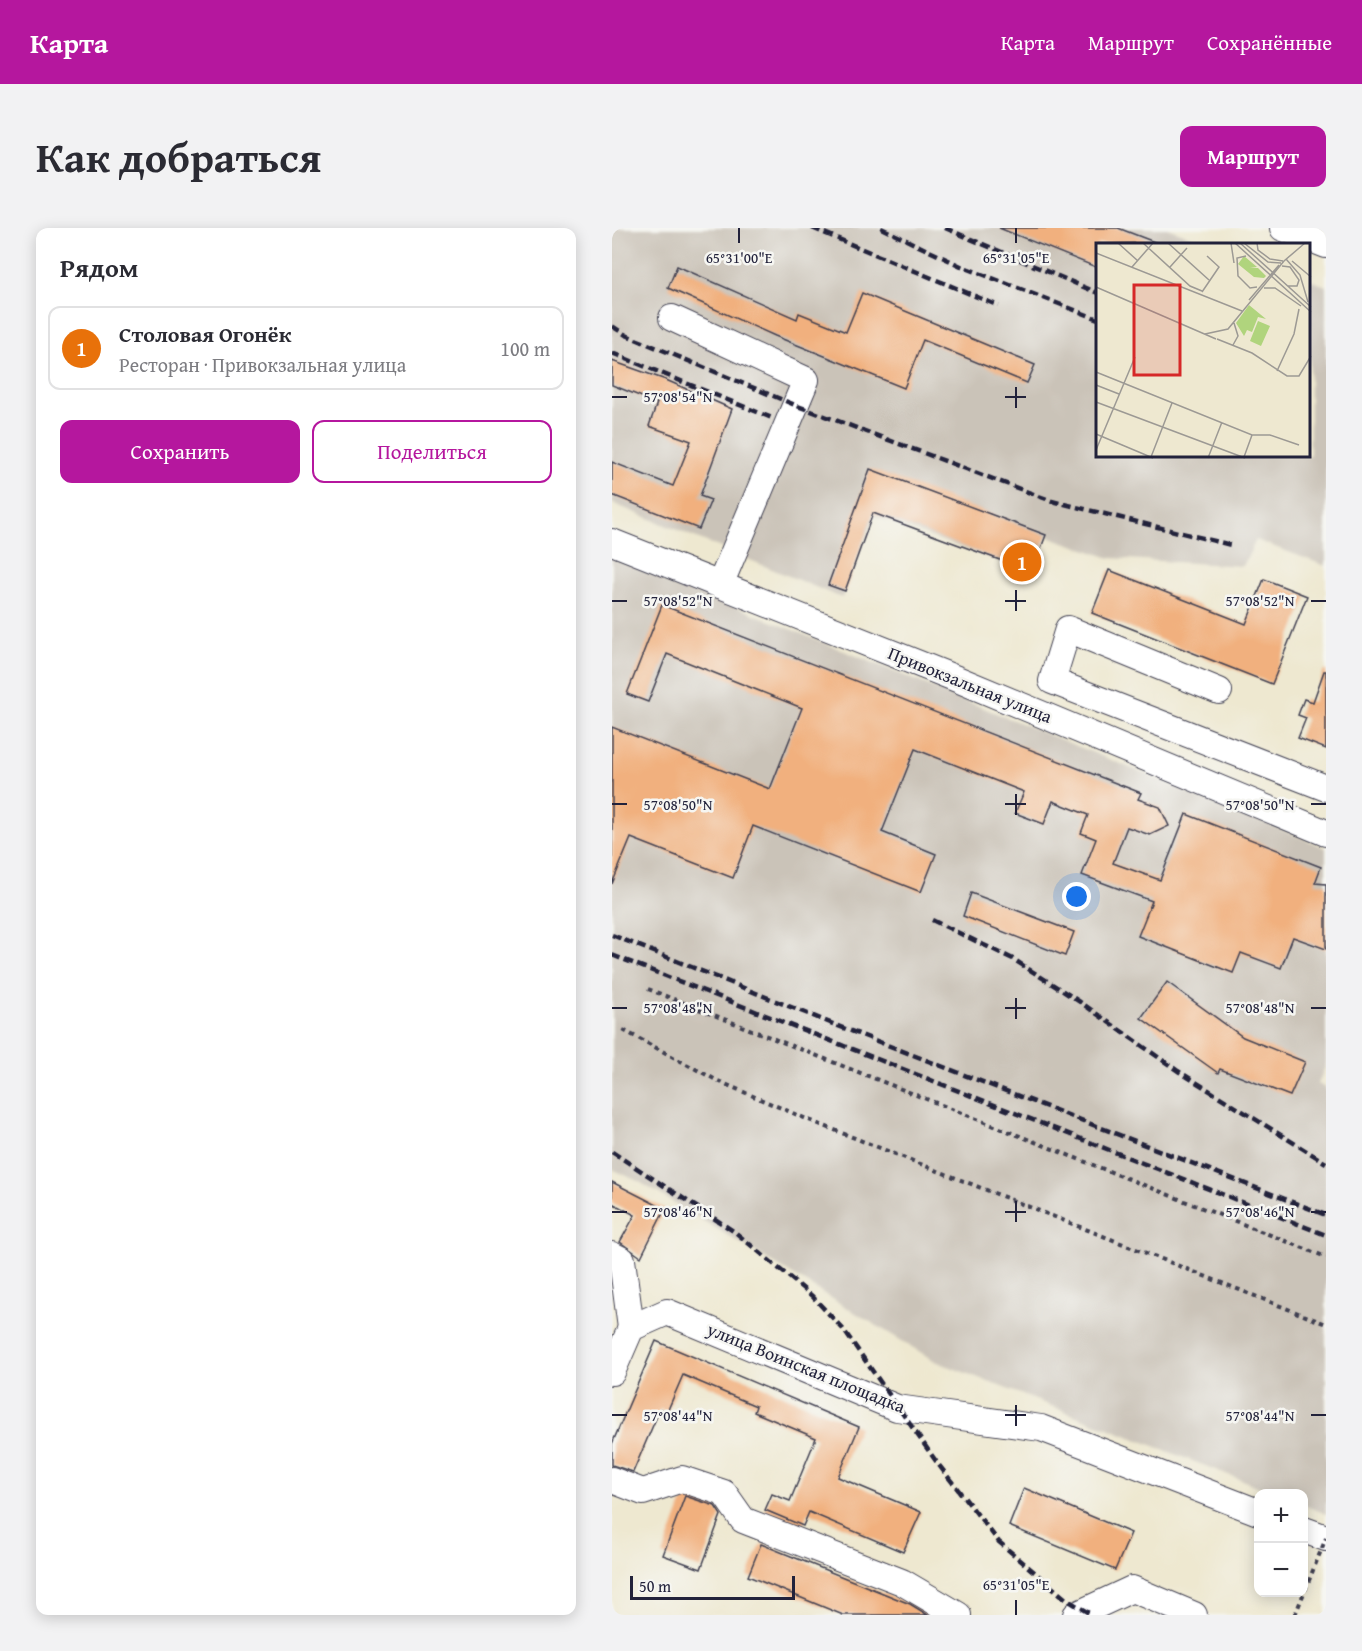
<!DOCTYPE html>
<html lang="ru">
<meta charset="utf-8">
<style>
body{margin:0;font-family:"Gentium Book Plus",serif;background:#f2f2f3;color:#2b2b33}
.controls{position:absolute;right:18px;bottom:18px;display:grid;overflow:hidden;border-radius:12px;box-shadow:0 3px 15px #0003}
.controls button{width:54px;height:54px;display:grid;place-items:center;padding:0;border:0;border-bottom:2px solid #e1e1e2;background:#fff;color:#2b2b33;font:30px sans-serif}
.scale{position:absolute;left:18px;bottom:15px;width:165px;box-sizing:border-box;padding-left:6px;border:3px solid #22223b;border-top:0;font-size:16px;line-height:21px;white-space:nowrap;color:#22223b;-webkit-text-stroke:4px #f6f6f2;paint-order:stroke}
.you{position:absolute;left:465px;top:669px;width:21px;height:21px;margin:-15px;border:4px solid #fff;border-radius:50%;background:#1a73e8;box-shadow:0 0 0 9px #1a73e833}
.badge{display:grid;place-items:center;width:39px;height:39px;border-radius:50%;background:#b5179e;color:#fff;font-size:20px;font-weight:700}
.pin{position:absolute;translate:-50% -50%;border:3px solid #fff;box-shadow:0 2px 6px #0006}
.list{margin:0;padding:0;list-style:none}
h2{display:flex;justify-content:space-between;align-items:center;height:78px;margin:0;padding:0 24px;font-size:26px}
h2 small{font-size:20px;font-weight:400;color:#7c7c81}
.list li{display:grid;grid-template-columns:39px 1fr auto;gap:18px;align-items:center;box-sizing:border-box;height:84px;margin:0 12px 12px;padding:0 12px;border:2px solid #e1e1e2;border-radius:12px}
.list b{display:block;font-size:22px;white-space:nowrap}
.list p{margin:0;font-size:20px;white-space:nowrap;color:#7c7c81}
.list em{font-size:20px;font-style:normal;color:#7c7c81}
.actions{display:flex;gap:12px;padding:18px 24px}
.actions a{flex:1;padding:14px 0;border:2px solid #b5179e;border-radius:12px;text-align:center;font-size:21px;color:#b5179e}
.actions .main{background:#b5179e;color:#fff}
.map{position:relative;flex:none;width:714px;height:1387px;overflow:hidden;border-radius:12px}
header{display:flex;align-items:center;gap:36px;box-sizing:border-box;height:84px;padding:0 30px;background:#b5179e;color:#fff}
header strong{font-size:28px}
nav{display:flex;gap:33px;margin-inline-start:auto;font-size:21px}
.intro{display:flex;align-items:center;justify-content:space-between;box-sizing:border-box;height:144px;padding:0 36px}
h1{margin:0;font-size:42px}
.button{padding:15px 27px;border-radius:12px;background:#b5179e;color:#fff;font-size:21px;font-weight:700}
main{display:flex;gap:36px;padding:0 36px}
aside{flex:1;background:#fff;border-radius:12px;box-shadow:0 3px 15px #0003}
.map>svg:first-child{display:block}
.industrial{fill:#cac3b8}
.building{fill:#f1b07e}
.lines{fill:none;stroke-linecap:round;stroke-linejoin:round}
.minor-casing{stroke:#414051;stroke-width:28}
.path{stroke:#414051;stroke-width:4;stroke-dasharray:4.5 4.5;stroke-linecap:butt}
.minor{stroke:#fff;stroke-width:26}
.rail{stroke:#22223b;stroke-width:4.5;stroke-dasharray:9 4.5;stroke-linecap:butt}
.path-bridge{stroke:#414051;stroke-width:4;stroke-dasharray:4.5 4.5;stroke-linecap:butt}
.ticks{fill:none;stroke:#22223b;stroke-width:2}
.labels{text-anchor:middle;stroke-width:5;stroke-linejoin:round;paint-order:stroke}
.street-label{font-size:18px;fill:#22223b;stroke:#f6f6f2}
.inset-road{fill:none;stroke:#9c9994;stroke-width:1.5}
.view{fill:#d62828;fill-opacity:0.15;stroke:#d62828;stroke-width:3}
.inset-edge{fill:none;stroke:#22223b;stroke-width:3}
.ticks-label{font-size:15px;text-anchor:middle;fill:#22223b;stroke:#f6f6f2;stroke-width:5;stroke-linejoin:round;paint-order:stroke}
</style>
<header>
<strong>Карта</strong>
<nav><a>Карта</a><a>Маршрут</a><a>Сохранённые</a></nav>
</header>
<div class="intro"><h1>Как добраться</h1><a class="button">Маршрут</a></div>
<main>
<aside>
<h2>Рядом<small></small></h2>
<ul class="list">
<li><span class="badge" style="background:#e8710a">1</span><div><b>Столовая Огонёк</b><p>Ресторан · Привокзальная улица</p></div><em>100 m</em></li>
</ul>
<div class="actions"><a class="main">Сохранить</a><a>Поделиться</a></div>
</aside>
<div class="map">
<svg width="714" height="1387" viewBox="0 0 714 1387">
<rect width="100%" height="100%" fill="#f6f6f2"/>
<filter id="ink" filterUnits="userSpaceOnUse"><feTurbulence type="fractalNoise" baseFrequency=".0167" numOctaves="2"/><feDisplacementMap in="SourceGraphic" scale="12" xChannelSelector="R" yChannelSelector="G"/><feConvolveMatrix kernelMatrix="1 2 1 2 8 2 1 2 1" color-interpolation-filters="sRGB"/></filter>
<filter id="wash" filterUnits="userSpaceOnUse"><feTurbulence type="fractalNoise" baseFrequency=".008" numOctaves="4" result="noise"/><feDisplacementMap in="SourceGraphic" scale="24" xChannelSelector="R" yChannelSelector="G"/><feGaussianBlur stdDeviation="1.35" result="paint"/><feColorMatrix in="noise" values="0 0 0 0 0 0 0 0 0 0 0 0 0 0 0 0 0 1.4 0 .05"/><feComposite in="paint" operator="in"/></filter>
<g filter="url(#wash)">
<rect width="100%" height="100%" fill="#eee8d0"/>
<g class="industrial">
<path d="M 0,0 L 555,0 L 600,16 L 486,16 L 486,228 L 698,228 L 698,52 L 714,58 L 714,338 L 644,312 L 631,338 L 498,330 L 435,308 L 421,346 L 262,288 L 230,370 L 0,275 Z"/>
<path d="M 0,328 L 714,620 L 714,836 L 706,856 L 714,860 L 714,1286 L 692,1277 L 692,1266 L 663,1265 L 323,1133 L 26,953 L 0,941 Z"/>
</g>
<g id="blocks">
<g class="building">
<path d="M 387,0 L 506,0 L 545,15 L 486,16 L 486,40 Z"/>
<path d="M 65,38 L 185,91 L 187,85 L 234,104 L 250,65 L 423,137 L 415,155 L 311,112 L 292,160 L 163,108 L 56,60 Z"/>
<path d="M 0,133 L 54,152 L 120,181 L 88,268 L 99,272 L 87,301 L 0,267 L 0,234 L 61,258 L 79,213 L 37,198 L 45,175 L 0,157 Z"/>
<path d="M 258,241 L 434,307 L 420,344 L 261,285 L 233,363 L 216,357 Z"/>
<path d="M 497,342 L 634,396 L 652,351 L 695,368 L 660,456 L 480,385 Z"/>
<path d="M 50,377 L 529,565 L 526,571 L 548,579 L 557,598 L 538,607 L 515,599 L 501,635 L 548,652 L 574,586 L 709,639 L 703,655 L 714,656 L 714,721 L 681,709 L 669,740 L 629,725 L 621,745 L 526,708 L 540,673 L 470,647 L 484,611 L 469,605 L 476,587 L 441,573 L 432,596 L 403,585 L 412,564 L 303,521 L 270,604 L 324,626 L 309,664 L 141,598 L 121,650 L 19,610 L 0,656 L 0,499 L 158,561 L 190,480 L 55,426 L 36,474 L 15,466 Z"/>
<path d="M 712,443 L 714,443 L 714,521 L 686,510 L 694,490 L 686,487 L 692,471 L 701,474 Z"/>
<path d="M 359,665 L 462,704 L 453,728 L 351,688 Z"/>
<path d="M 555,754 L 631,809 L 693,834 L 678,868 L 608,841 L 606,845 L 529,790 Z"/>
<path d="M 0,954 L 53,981 L 29,1029 L 8,1014 L 23,987 L 0,975 Z"/>
<path d="M 44,1113 L 247,1199 L 226,1249 L 309,1284 L 291,1324 L 197,1284 L 191,1298 L 153,1282 L 160,1266 L 178,1273 L 204,1210 L 142,1184 L 144,1178 L 71,1147 L 55,1184 L 48,1181 L 21,1244 L 0,1237 L 0,1216 Z"/>
<path d="M 412,1260 L 519,1305 L 503,1342 L 397,1298 Z"/>
<path d="M 73,1268 L 103,1278 L 109,1287 L 89,1341 L 51,1327 Z"/>
<path d="M 149,1316 L 298,1376 L 316,1387 L 231,1387 L 136,1348 Z"/>
</g>
</g>
</g>
<g filter="url(#ink)">
<use href="#blocks" fill-opacity="0" stroke="#414051" stroke-width="1.5"/>
<g class="lines">
<defs>
<g id="minor">
<path d="M 671,0 L 714,17"/>
<path d="M 60,90 L 194,152 L 108,357"/>
<path d="M 0,314 L 345,451 L 714,605"/>
<path d="M 607,463 L 456,401 L 440,453 L 714,560"/>
<path d="M 0,1027 L 10,1032 L 19,1100"/>
<path d="M 19,1100 L 55,1084 L 285,1180 L 429,1200 L 646,1284"/>
<path d="M 0,1144 L 19,1100"/>
<path d="M 0,1252 L 31,1264 L 70,1251 L 112,1265 L 131,1292 L 290,1354 L 346,1387"/>
<path d="M 692,1302 L 714,1310"/>
<path d="M 464,1387 L 520,1361 L 582,1387"/>
</g>
</defs>
<use href="#minor" class="minor-casing"/>
<g class="path">
<path d="M 36,761 L 714,1029"/>
<path d="M 11,802 L 106,853 L 197,892 L 714,1096"/>
</g>
<use href="#minor" class="minor"/>
<g class="rail">
<path d="M 200,0 L 387,78"/>
<path d="M 269,0 L 349,38 L 486,91"/>
<path d="M 333,0 L 486,65"/>
<path d="M 0,98 L 14,107 L 183,177 L 440,273 L 619,317"/>
<path d="M 0,125 L 160,190"/>
<path d="M 320,692 L 401,731 L 468,774 L 566,843 L 714,935"/>
<path d="M 0,707 L 226,798 L 714,987"/>
<path d="M 0,727 L 714,1007"/>
<path d="M 0,924 L 123,1004 L 200,1068 L 231,1101 L 326,1236 L 387,1314 L 454,1371 L 480,1387"/>
</g>
<path class="path-bridge" d="M 683,1387 L 714,1310"/>
</g>
</g>
<path class="ticks" d="M 127,0 L 127,15M 404,0 L 404,15M 404,159 L 404,180M 0,169 L 15,169M 393,169 L 414,169M 404,362 L 404,383M 0,373 L 15,373M 393,373 L 414,373M 699,373 L 714,373M 404,566 L 404,587M 0,576 L 15,576M 393,576 L 414,576M 699,576 L 714,576M 404,770 L 404,791M 0,780 L 15,780M 393,780 L 414,780M 699,780 L 714,780M 404,973 L 404,994M 0,984 L 15,984M 393,984 L 414,984M 699,984 L 714,984M 404,1177 L 404,1198M 0,1187 L 15,1187M 393,1187 L 414,1187M 699,1187 L 714,1187M 404,1372 L 404,1387"/>
<g class="labels">
<g class="street-label">
<text transform="translate(358 457) rotate(22)" y="6">Привокзальная улица</text>
<text transform="translate(194 1140) rotate(22)" y="6">улица Воинская площадка</text>
</g>
</g>
<g transform="translate(484 15)">
<rect width="214" height="214" fill="#eee8d0"/>
<path d="M 148,13 L 161,24 L 154,25 L 162,25 L 170,33 L 168,35 L 158,34 L 142,21 ZM 153,62 L 170,76 L 162,74 L 156,89 L 151,87 L 148,93 L 140,80 ZM 162,78 L 174,83 L 165,103 L 154,98 Z" fill="#b0d47d"/>
<path class="inset-road" d="M 22,0 L 42,18M 47,0 L 94,43 L 106,48M 72,0 L 113,37M 135,0 L 138,20M 139,0 L 215,69M 144,0 L 215,64M 148,0 L 172,19 L 185,20M 161,0 L 162,7 L 174,16 L 187,18M 0,10 L 146,68M 150,13 L 141,15 L 142,33 L 154,45 L 161,44M 190,16 L 204,32 L 212,59M 196,18 L 215,34M 186,23 L 194,24 L 203,37 L 201,43 L 192,43M 36,24 L 57,0M 74,24 L 91,5M 0,44 L 120,96M 168,45 L 179,45 L 205,63M 106,49 L 123,24 L 111,13M 153,57 L 183,22M 109,91 L 132,86 L 188,18 L 209,0M 121,96 L 156,110 L 191,133 L 203,133 L 215,113M 137,102 L 142,93 L 138,80M 181,128 L 198,91 L 203,66M 0,129 L 156,192 L 174,192 L 203,202M 0,142 L 23,151M 0,159 L 149,215M 0,191 L 57,215M 0,207 L 39,114M 55,214 L 76,160M 148,214 L 156,192M 112,215 L 126,179"/>
<path class="view" d="M 38,42 L 84,42 L 84,132 L 38,132 Z"/>
<rect width="214" height="214" class="inset-edge"/>
</g>
<g class="ticks-label">
<text x="127" y="35">65°31'00"E</text>
<text x="404" y="35">65°31'05"E</text>
<text x="66" y="174">57°08'54"N</text>
<text x="66" y="378">57°08'52"N</text>
<text x="648" y="378">57°08'52"N</text>
<text x="66" y="582">57°08'50"N</text>
<text x="648" y="582">57°08'50"N</text>
<text x="66" y="785">57°08'48"N</text>
<text x="648" y="785">57°08'48"N</text>
<text x="66" y="989">57°08'46"N</text>
<text x="648" y="989">57°08'46"N</text>
<text x="66" y="1193">57°08'44"N</text>
<text x="648" y="1193">57°08'44"N</text>
<text x="404" y="1362">65°31'05"E</text>
</g>
</svg>
<div class="controls">
<button>+</button>
<button>−</button>
</div>
<div class="scale">50 m</div>
<div class="you"></div>
<div class="pin badge" style="left:410px;top:334px;background:#e8710a">1</div>
</div>
</main>
